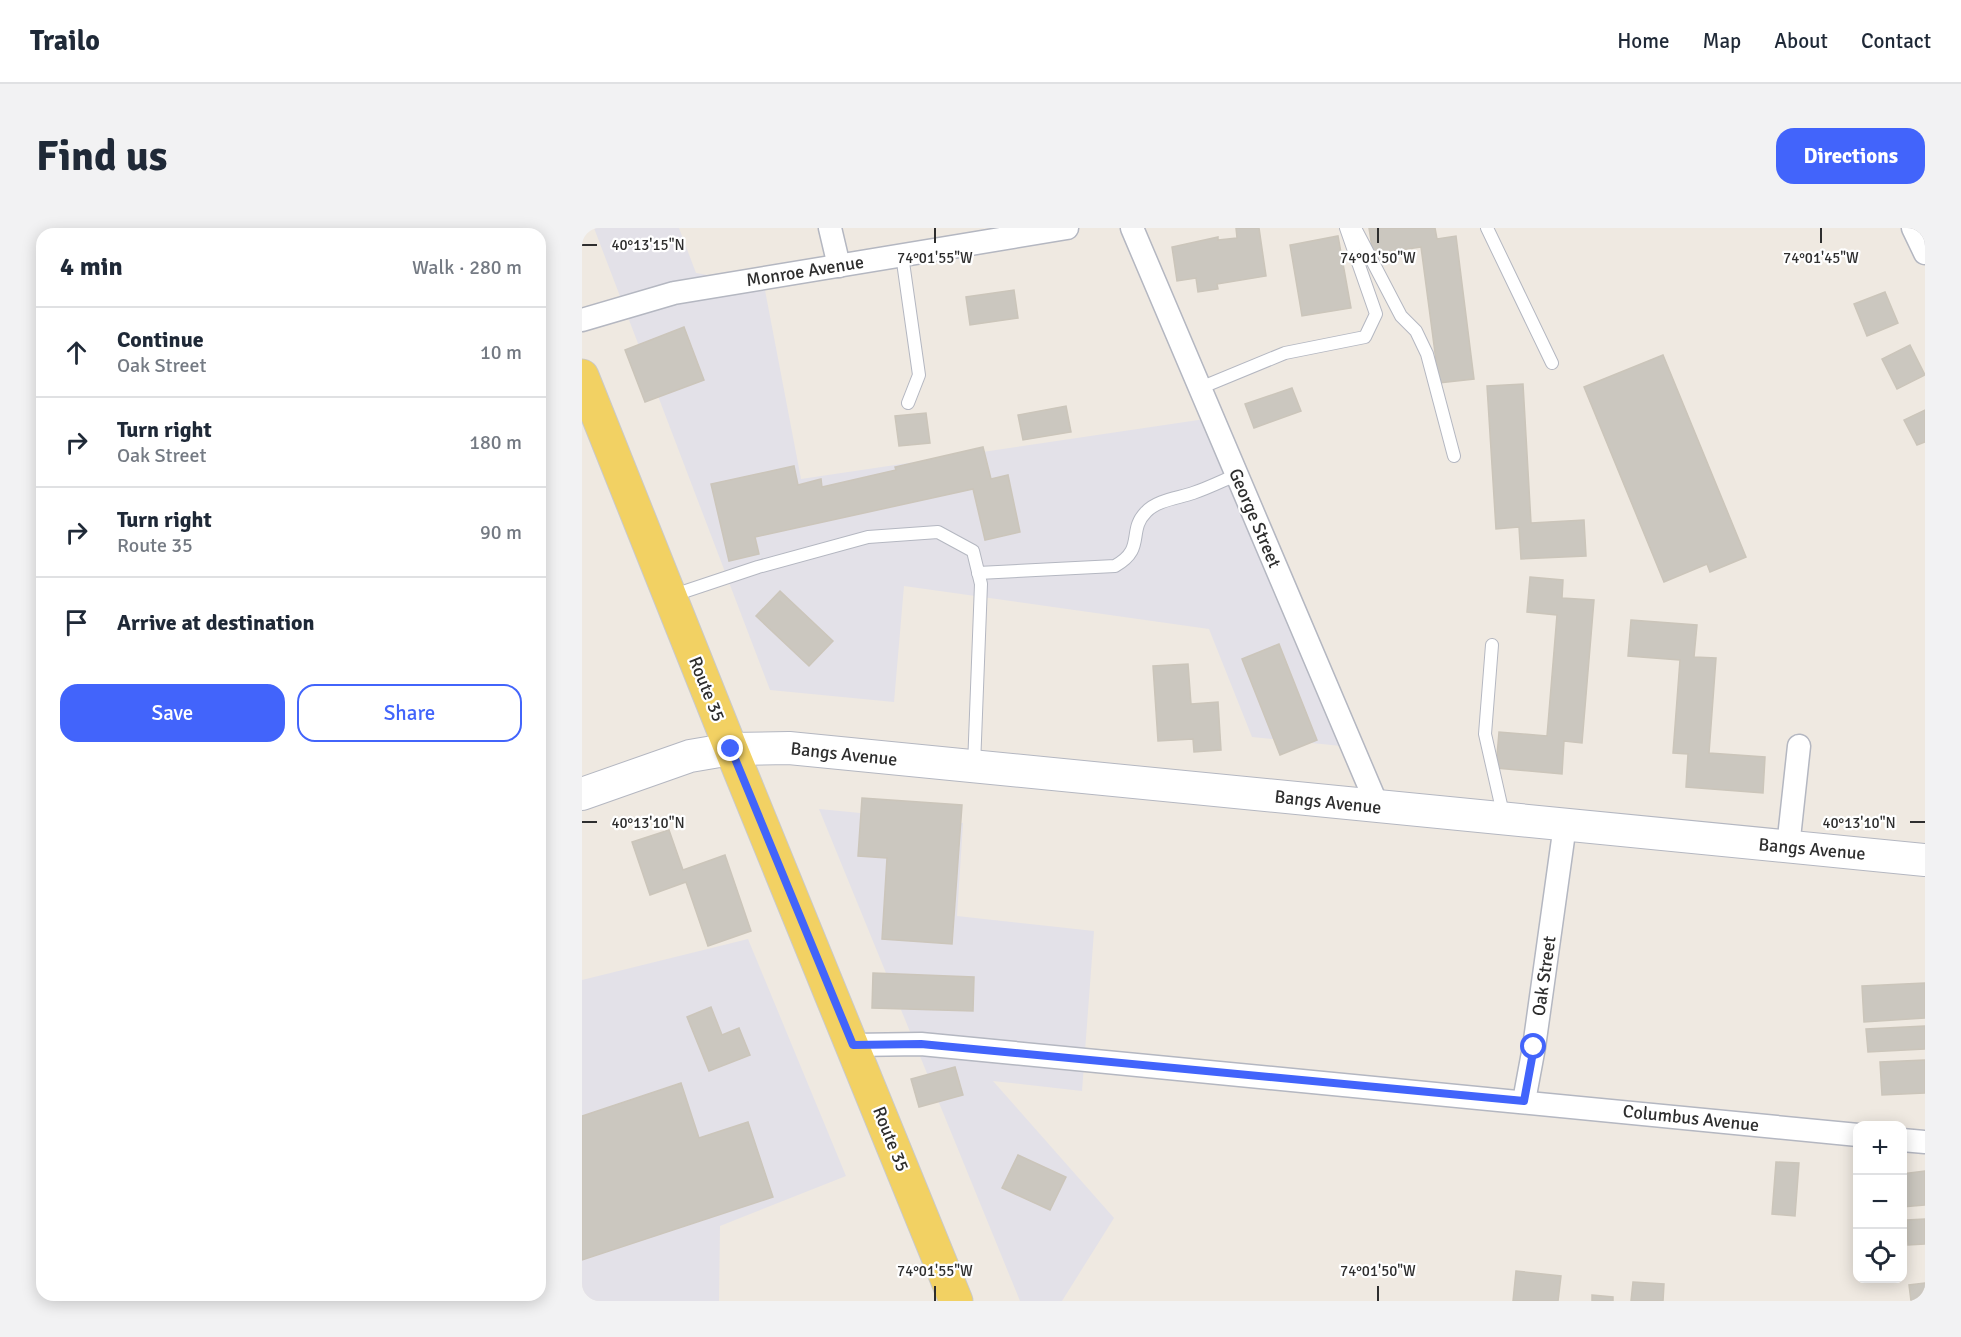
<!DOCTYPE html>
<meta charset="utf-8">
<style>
body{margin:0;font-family:Signika,sans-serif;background:#f2f2f3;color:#1f2937}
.controls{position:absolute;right:18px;bottom:18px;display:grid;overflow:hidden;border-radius:12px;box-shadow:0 3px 15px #0003}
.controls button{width:54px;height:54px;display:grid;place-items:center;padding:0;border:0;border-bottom:2px solid #e0e1e3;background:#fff;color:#1f2937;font:30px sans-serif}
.stop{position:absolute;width:18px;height:18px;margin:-14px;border:4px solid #4264fb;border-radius:50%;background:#fff}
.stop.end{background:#4264fb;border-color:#fff;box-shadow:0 2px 6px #0008}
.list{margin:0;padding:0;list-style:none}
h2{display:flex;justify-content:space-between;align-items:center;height:78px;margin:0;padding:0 24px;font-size:26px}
h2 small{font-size:20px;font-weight:400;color:#747a83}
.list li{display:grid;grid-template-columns:39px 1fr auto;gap:18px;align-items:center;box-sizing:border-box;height:90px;padding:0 24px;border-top:2px solid #e0e1e3}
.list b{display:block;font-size:22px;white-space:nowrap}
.list p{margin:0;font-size:20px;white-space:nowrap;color:#747a83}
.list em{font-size:20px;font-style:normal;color:#747a83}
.actions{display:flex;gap:12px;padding:18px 24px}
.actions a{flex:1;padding:14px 0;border:2px solid #4264fb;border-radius:18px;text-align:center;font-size:21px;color:#4264fb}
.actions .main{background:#4264fb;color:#fff}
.icon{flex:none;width:33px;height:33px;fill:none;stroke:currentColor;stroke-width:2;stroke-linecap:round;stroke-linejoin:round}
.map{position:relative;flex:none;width:1343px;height:1073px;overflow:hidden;border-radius:18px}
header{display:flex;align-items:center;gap:36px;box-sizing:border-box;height:84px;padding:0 30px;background:#fff;border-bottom:2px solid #e0e1e3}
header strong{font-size:28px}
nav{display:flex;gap:33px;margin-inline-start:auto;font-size:21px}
.intro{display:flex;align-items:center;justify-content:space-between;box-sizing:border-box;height:144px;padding:0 36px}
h1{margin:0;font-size:42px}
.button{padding:15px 27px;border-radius:18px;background:#4264fb;color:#fff;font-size:21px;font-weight:700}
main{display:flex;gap:36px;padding:0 36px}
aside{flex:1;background:#fff;border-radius:18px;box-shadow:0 3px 15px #0003}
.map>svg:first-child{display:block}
.industrial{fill:#e3e1e8}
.building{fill:#cbc7bf;stroke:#cbc5ba;stroke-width:1.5}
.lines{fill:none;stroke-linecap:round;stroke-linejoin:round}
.lane-casing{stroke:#b4b7c1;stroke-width:14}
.street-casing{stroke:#b4b7c1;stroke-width:25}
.secondary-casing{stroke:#b4b7c1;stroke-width:34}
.primary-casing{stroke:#c9c9c9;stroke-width:35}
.lane{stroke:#fff;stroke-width:12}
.street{stroke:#fff;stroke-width:22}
.secondary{stroke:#fff;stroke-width:32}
.primary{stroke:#f2d163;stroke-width:33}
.route{stroke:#4264fb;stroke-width:8}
.ticks{fill:none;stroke:#2e2e2e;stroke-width:2}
.labels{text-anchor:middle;stroke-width:4.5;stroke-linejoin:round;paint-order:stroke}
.street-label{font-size:18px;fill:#2e2e2e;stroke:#fff}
.ticks-label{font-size:15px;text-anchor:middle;fill:#2e2e2e;stroke:#fff;stroke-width:4.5;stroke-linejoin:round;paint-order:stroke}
</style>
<header>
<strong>Trailo</strong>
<nav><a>Home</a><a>Map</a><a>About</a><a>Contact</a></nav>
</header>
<div class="intro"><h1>Find us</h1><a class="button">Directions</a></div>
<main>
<aside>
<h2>4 min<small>Walk · 280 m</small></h2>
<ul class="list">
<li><svg class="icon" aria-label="ahead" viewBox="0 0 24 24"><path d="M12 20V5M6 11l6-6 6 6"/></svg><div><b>Continue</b><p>Oak Street</p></div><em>10 m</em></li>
<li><svg class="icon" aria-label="right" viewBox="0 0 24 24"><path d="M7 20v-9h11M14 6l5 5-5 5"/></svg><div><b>Turn right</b><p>Oak Street</p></div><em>180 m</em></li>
<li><svg class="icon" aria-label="right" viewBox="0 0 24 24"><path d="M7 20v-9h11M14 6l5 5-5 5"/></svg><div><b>Turn right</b><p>Route 35</p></div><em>90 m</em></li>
<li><svg class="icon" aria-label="arrive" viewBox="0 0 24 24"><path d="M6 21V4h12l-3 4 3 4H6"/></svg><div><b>Arrive at destination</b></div></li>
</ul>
<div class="actions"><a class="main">Save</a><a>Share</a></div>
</aside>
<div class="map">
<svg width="1343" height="1073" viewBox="0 0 1343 1073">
<rect width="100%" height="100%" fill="#efe9e1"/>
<g class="industrial">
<path d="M 12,0 L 97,0 L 114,45 L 182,57 L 219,251 L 630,190 L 769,519 L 670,509 L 627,401 L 322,358 L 312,474 L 188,462 Z"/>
<path d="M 237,581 L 381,595 L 375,688 L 512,703 L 500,863 L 411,853 L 532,990 L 480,1073 L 438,1073 Z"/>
<path d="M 166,711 L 264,948 L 138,998 L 137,1073 L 0,1073 L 0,752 Z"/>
</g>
<g class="building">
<path d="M 654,0 L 677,0 L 684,48 L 635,56 L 636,61 L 616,64 L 614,50 L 595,53 L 590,19 L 636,9 L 636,12 L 655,10 Z"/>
<path d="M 787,0 L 853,0 L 855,11 L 874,8 L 892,151 L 857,155 L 839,19 L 791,26 Z"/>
<path d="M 756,8 L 769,80 L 720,88 L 708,17 Z"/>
<path d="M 432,62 L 436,90 L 388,97 L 384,69 Z"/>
<path d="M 1303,64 L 1316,95 L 1285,108 L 1272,76 Z"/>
<path d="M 102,99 L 122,152 L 63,174 L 43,122 Z"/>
<path d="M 1328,117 L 1343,147 L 1315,161 L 1300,131 Z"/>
<path d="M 1081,127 L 1164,329 L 1128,344 L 1125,336 L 1082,354 L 1002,159 Z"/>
<path d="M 941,156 L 949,295 L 1002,292 L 1004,328 L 939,331 L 937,299 L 914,301 L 905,158 Z"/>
<path d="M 710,160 L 719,183 L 672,200 L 663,176 Z"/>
<path d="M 484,178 L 489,204 L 441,212 L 436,187 Z"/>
<path d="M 1343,182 L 1343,214 L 1335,217 L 1322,192 Z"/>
<path d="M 344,185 L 348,215 L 317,218 L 313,188 Z"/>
<path d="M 401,219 L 409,251 L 426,247 L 438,304 L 403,312 L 391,261 L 173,309 L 177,326 L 147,333 L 129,256 L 212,238 L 216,257 L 239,251 L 240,259 L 314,242 L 313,239 Z"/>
<path d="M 948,349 L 981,352 L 980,370 L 1012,372 L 1000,515 L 982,513 L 980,546 L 914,540 L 917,504 L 965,508 L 975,387 L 945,384 Z"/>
<path d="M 198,363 L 251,413 L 227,438 L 174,388 Z"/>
<path d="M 1049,392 L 1115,397 L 1112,429 L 1134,430 L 1127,525 L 1183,529 L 1181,565 L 1104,559 L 1106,526 L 1091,525 L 1098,432 L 1046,428 Z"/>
<path d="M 697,416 L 735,512 L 698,527 L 660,431 Z"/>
<path d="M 606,436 L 609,476 L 636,474 L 639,522 L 612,524 L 611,511 L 576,513 L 571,438 Z"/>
<path d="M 280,570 L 380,577 L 370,716 L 300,711 L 305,630 L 276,628 Z"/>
<path d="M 87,602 L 101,642 L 143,627 L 169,703 L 126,718 L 104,654 L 68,667 L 50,614 Z"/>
<path d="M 291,745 L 392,749 L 391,783 L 290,780 Z"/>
<path d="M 1343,755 L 1343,790 L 1282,794 L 1280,758 Z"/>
<path d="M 129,779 L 140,807 L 157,800 L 168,827 L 127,843 L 105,789 Z"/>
<path d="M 1343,798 L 1343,821 L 1286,824 L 1284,801 Z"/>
<path d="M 1343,832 L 1343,865 L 1300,867 L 1298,834 Z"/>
<path d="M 373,839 L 381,867 L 337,879 L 329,851 Z"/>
<path d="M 99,855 L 117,910 L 166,894 L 191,969 L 0,1032 L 0,888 Z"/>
<path d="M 436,927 L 484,949 L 468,982 L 420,960 Z"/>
<path d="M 1194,934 L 1217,935 L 1213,988 L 1190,986 Z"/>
<path d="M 1343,943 L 1343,977 L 1320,979 L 1320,946 Z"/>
<path d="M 1343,991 L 1343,1016 L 1326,1017 L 1325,992 Z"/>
<path d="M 934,1043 L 979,1048 L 976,1073 L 931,1073 Z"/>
<path d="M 1051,1054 L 1082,1056 L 1081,1073 L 1049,1073 Z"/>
<path d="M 1343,1055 L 1343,1073 L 1329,1073 L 1327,1057 Z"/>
<path d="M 1010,1067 L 1031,1069 L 1031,1073 L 1010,1073 Z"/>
</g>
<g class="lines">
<defs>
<g id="lane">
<path d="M 773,0 L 819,88 L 834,103 L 845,126 L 872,228"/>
<path d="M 905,0 L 970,135"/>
<path d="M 320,27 L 337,147 L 326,175"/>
<path d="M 618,160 L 703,125 L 783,109 L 794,86 L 764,0"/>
<path d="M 396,345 L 533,338 C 564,321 545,303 564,284 C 575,272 597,270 611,265 C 626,260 640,253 654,247"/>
<path d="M 89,368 L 176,339 L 286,309 L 356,304 L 391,323 L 399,356 L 392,538"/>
<path d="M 910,417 L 903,506 L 922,590"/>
</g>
<g id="street">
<path d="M 248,0 L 257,38"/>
<path d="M 550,0 L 796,579"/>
<path d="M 1331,0 L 1343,25"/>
<path d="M 0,92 L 92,65 L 485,0"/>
<path d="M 1206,619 L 1217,518"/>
<path d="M 271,817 L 339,816 L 1276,907"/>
<path d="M 942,873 L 952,819 L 983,597"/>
<path d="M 1320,912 L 1343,914"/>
</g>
<path id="secondary" d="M 0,566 L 108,528 L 149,521 L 207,520 L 1343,632"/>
<path id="primary" d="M 0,148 L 149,521 L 374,1073"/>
</defs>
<use href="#lane" class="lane-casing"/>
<use href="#street" class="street-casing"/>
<use href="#secondary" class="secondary-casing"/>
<use href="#primary" class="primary-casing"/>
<use href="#lane" class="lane"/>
<use href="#street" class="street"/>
<use href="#secondary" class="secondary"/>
<use href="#primary" class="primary"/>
</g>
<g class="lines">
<path class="route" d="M 149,521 L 271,817 L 339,816 L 942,873 L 952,819"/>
</g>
<path class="ticks" d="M 353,0 L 353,15M 796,0 L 796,15M 1239,0 L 1239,15M 0,17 L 15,17M 0,594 L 15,594M 1328,594 L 1343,594M 353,1058 L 353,1073M 796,1058 L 796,1073"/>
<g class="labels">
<g class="street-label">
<text transform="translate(223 43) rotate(-9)" y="6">Monroe Avenue</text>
<text transform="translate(673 290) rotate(67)" y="6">George Street</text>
<text transform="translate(125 461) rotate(68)" y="6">Route 35</text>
<text transform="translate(262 526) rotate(6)" y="6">Bangs Avenue</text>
<text transform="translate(746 574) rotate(6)" y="6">Bangs Avenue</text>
<text transform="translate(1230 621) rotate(5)" y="6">Bangs Avenue</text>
<text transform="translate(962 748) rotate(-82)" y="6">Oak Street</text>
<text transform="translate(1109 890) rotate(6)" y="6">Columbus Avenue</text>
<text transform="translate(309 911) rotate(68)" y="6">Route 35</text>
</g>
</g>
<g class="ticks-label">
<text x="66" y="22">40°13'15"N</text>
<text x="353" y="35">74°01'55"W</text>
<text x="796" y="35">74°01'50"W</text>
<text x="1239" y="35">74°01'45"W</text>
<text x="66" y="600">40°13'10"N</text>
<text x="1277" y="600">40°13'10"N</text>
<text x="353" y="1048">74°01'55"W</text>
<text x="796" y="1048">74°01'50"W</text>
</g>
</svg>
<div class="controls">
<button>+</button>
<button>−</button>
<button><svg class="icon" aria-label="locate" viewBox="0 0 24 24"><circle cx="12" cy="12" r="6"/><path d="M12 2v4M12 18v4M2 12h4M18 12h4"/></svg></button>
</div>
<div class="stop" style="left:952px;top:819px"></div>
<div class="stop end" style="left:149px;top:521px"></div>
</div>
</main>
